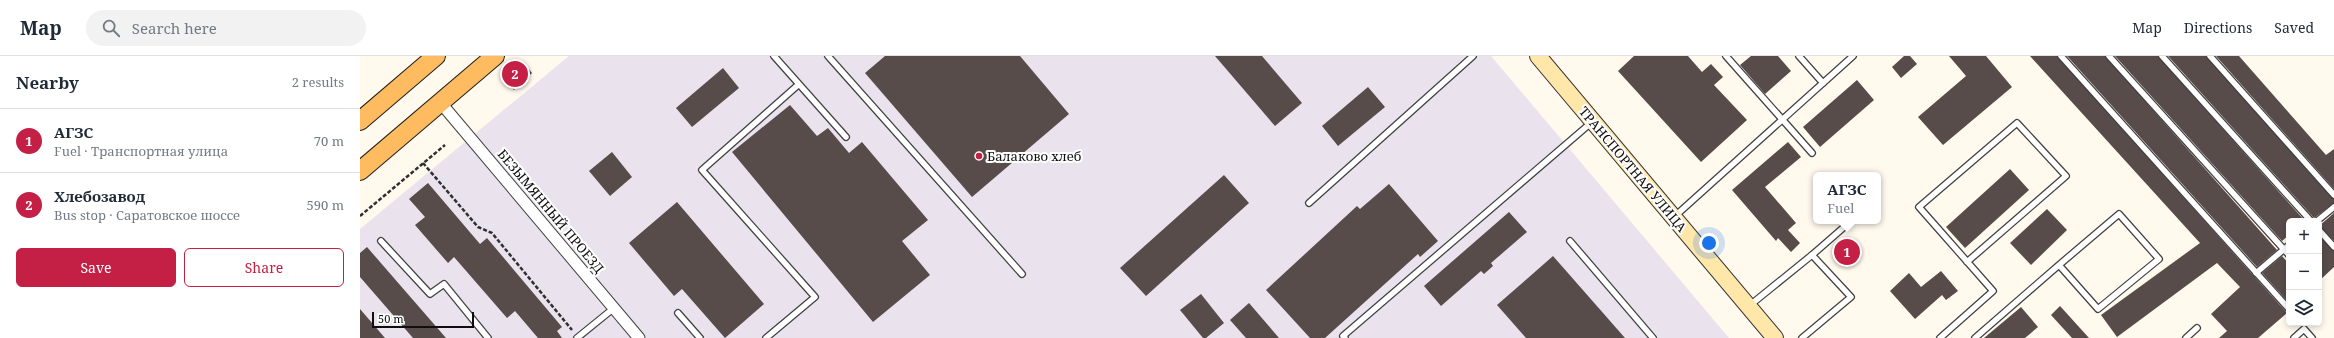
<!DOCTYPE html>
<meta charset="utf-8">
<style>
body{margin:0;font-family:"Noto Serif",serif;background:#f2f2f3;color:#1f2937}
.controls{position:absolute;right:12px;bottom:12px;display:grid;overflow:hidden;border-radius:6px;box-shadow:0 2px 6px #0003}
.controls button{width:36px;height:36px;display:grid;place-items:center;padding:0;border:0;border-bottom:1px solid #e0e1e3;background:#fff;color:#1f2937;font:20px sans-serif}
.scale{position:absolute;left:12px;bottom:10px;width:102px;box-sizing:border-box;padding-left:4px;border:2px solid #0e0e0e;border-top:0;font-size:11px;line-height:14px;white-space:nowrap;color:#0e0e0e;-webkit-text-stroke:3px #fff;paint-order:stroke}
.you{position:absolute;left:1349px;top:187px;width:14px;height:14px;margin:-10px;border:3px solid #fff;border-radius:50%;background:#1a73e8;box-shadow:0 0 0 6px #1a73e833}
.badge{display:grid;place-items:center;width:26px;height:26px;border-radius:50%;background:#c41f44;color:#fff;font-size:13px;font-weight:700}
.pin{position:absolute;translate:-50% -50%;border:2px solid #fff;box-shadow:0 1px 4px #0006}
.popup{position:absolute;left:1453px;top:116px;width:68px;height:52px;box-sizing:border-box;display:grid;place-content:center;border-radius:6px;background:#fff;filter:drop-shadow(0 1px 3px #0005);font-size:13px;white-space:nowrap;color:#747a83}
.popup b{font-size:15px;color:#1f2937}
.popup::after{content:'';position:absolute;left:50%;top:100%;margin-left:-8px;border:8px solid transparent;border-top-color:#fff}
.list{margin:0;padding:0;list-style:none}
h2{display:flex;justify-content:space-between;align-items:center;height:52px;margin:0;padding:0 16px;font-size:17px}
h2 small{font-size:13px;font-weight:400;color:#747a83}
.list li{display:grid;grid-template-columns:26px 1fr auto;gap:12px;align-items:center;box-sizing:border-box;height:64px;padding:0 16px;border-top:1px solid #e0e1e3}
.list b{display:block;font-size:15px;white-space:nowrap}
.list p{margin:0;font-size:13px;white-space:nowrap;color:#747a83}
.list em{font-size:13px;font-style:normal;color:#747a83}
.actions{display:flex;gap:8px;padding:12px 16px}
.actions a{flex:1;padding:9px 0;border:1px solid #c41f44;border-radius:6px;text-align:center;font-size:14px;color:#c41f44}
.actions .main{background:#c41f44;color:#fff}
.icon{flex:none;width:22px;height:22px;fill:none;stroke:currentColor;stroke-width:2;stroke-linecap:round;stroke-linejoin:round}
.map{position:relative;flex:none;width:1974px;height:282px;overflow:hidden}
header{display:flex;align-items:center;gap:24px;box-sizing:border-box;height:56px;padding:0 20px;background:#fff;border-bottom:1px solid #e0e1e3}
header strong{font-size:19px}
nav{display:flex;gap:22px;margin-inline-start:auto;font-size:14px}
.search{width:280px;height:36px;background:#f2f2f3;display:flex;align-items:center;gap:10px;box-sizing:border-box;padding:0 14px;border-radius:22px;color:#747a83;font-size:15px}
main{display:flex}
aside{flex:1;background:#fff}
.map>svg:first-child{display:block}
.industrial{fill:#eae2ed}
.building{fill:#574c49}
.lines{fill:none;stroke-linecap:round;stroke-linejoin:round}
.lane-casing{stroke:#414141;stroke-width:8}
.street-casing{stroke:#414141;stroke-width:13}
.secondary-casing{stroke:#303030;stroke-width:18}
.primary-casing{stroke:#1f1f1f;stroke-width:20}
.path{stroke:#303030;stroke-width:2.5;stroke-dasharray:4 2;stroke-linecap:butt}
.lane{stroke:#fff;stroke-width:5.5}
.street{stroke:#fff;stroke-width:11}
.secondary{stroke:#ffe6a9;stroke-width:16}
.primary{stroke:#febb5f;stroke-width:18}
.poi-dot{fill:#c41f44;stroke:#fff;stroke-width:1.5}
.labels{text-anchor:middle;stroke-width:4;stroke-linejoin:round;paint-order:stroke}
.poi-label{font-size:13px;fill:#0e0e0e;stroke:#fff;text-anchor:start}
.street-label{font-size:13px;fill:#0e0e0e;stroke:#fff}
</style>
<header>
<strong>Map</strong>
<div class="search"><svg class="icon" aria-label="search" viewBox="0 0 24 24"><circle cx="10" cy="10" r="6"/><path d="M15 15l6 6"/></svg>Search here</div>
<nav><a>Map</a><a>Directions</a><a>Saved</a></nav>
</header>
<main>
<aside>
<h2>Nearby<small>2 results</small></h2>
<ul class="list">
<li><span class="badge">1</span><div><b>АГЗС</b><p>Fuel · Транспортная улица</p></div><em>70 m</em></li>
<li><span class="badge">2</span><div><b>Хлебозавод</b><p>Bus stop · Саратовское шоссе</p></div><em>590 m</em></li>
</ul>
<div class="actions"><a class="main">Save</a><a>Share</a></div>
</aside>
<div class="map">
<svg width="1974" height="282" viewBox="0 0 1974 282">
<rect width="100%" height="100%" fill="#fff9ee"/>
<path class="industrial" d="M 209,0 L 1131,0 L 1369,282 L 0,282 L 0,173 Z"/>
<g class="building">
<path d="M 525,0 L 660,0 L 709,58 L 612,141 L 505,17 Z"/>
<path d="M 855,0 L 902,0 L 942,47 L 915,70 Z"/>
<path d="M 1274,0 L 1328,0 L 1342,16 L 1351,8 L 1363,21 L 1354,29 L 1387,64 L 1341,106 L 1258,15 Z"/>
<path d="M 1391,0 L 1418,0 L 1431,15 L 1405,38 L 1380,9 Z"/>
<path d="M 1544,0 L 1550,0 L 1557,8 L 1541,22 L 1532,11 Z"/>
<path d="M 1589,0 L 1626,0 L 1652,31 L 1583,89 L 1558,61 L 1606,20 Z"/>
<path d="M 1670,0 L 1697,0 L 1927,257 L 1898,282 L 1859,282 L 1867,275 L 1851,258 L 1880,231 L 1857,207 L 1757,281 L 1741,259 L 1840,187 Z"/>
<path d="M 1707,0 L 1745,0 L 1917,194 L 1897,211 Z"/>
<path d="M 1755,0 L 1798,0 L 1945,165 L 1929,165 L 1929,179 L 1922,185 Z"/>
<path d="M 1808,0 L 1846,0 L 1974,143 L 1974,147 L 1954,162 Z"/>
<path d="M 1856,0 L 1879,0 L 1966,99 L 1974,93 L 1974,133 Z"/>
<path d="M 164,7 L 172,17 L 154,34 L 145,24 Z"/>
<path d="M 363,12 L 379,32 L 332,71 L 316,52 Z"/>
<path d="M 1497,24 L 1514,44 L 1460,91 L 1443,71 Z"/>
<path d="M 1008,31 L 1025,51 L 978,90 L 962,70 Z"/>
<path d="M 430,49 L 457,80 L 468,72 L 489,97 L 502,86 L 568,164 L 542,185 L 570,219 L 513,266 L 372,96 Z"/>
<path d="M 1428,86 L 1441,101 L 1405,131 L 1436,167 L 1428,174 L 1440,187 L 1431,196 L 1418,182 L 1416,185 L 1372,134 Z"/>
<path d="M 252,96 L 272,121 L 250,140 L 229,115 Z"/>
<path d="M 1650,113 L 1669,134 L 1605,192 L 1586,171 Z"/>
<path d="M 864,119 L 889,147 L 786,240 L 760,212 Z"/>
<path d="M 68,127 L 120,188 L 127,182 L 202,271 L 197,275 L 202,282 L 178,282 L 155,255 L 147,262 L 94,201 L 88,207 L 55,169 L 65,161 L 49,143 Z"/>
<path d="M 1029,128 L 1078,185 L 1060,201 L 1058,198 L 965,282 L 950,282 L 906,234 L 997,150 L 1000,153 Z"/>
<path d="M 317,146 L 404,248 L 365,282 L 322,233 L 314,240 L 269,187 Z"/>
<path d="M 1687,153 L 1707,174 L 1671,209 L 1650,187 Z"/>
<path d="M 1149,156 L 1167,176 L 1131,207 L 1133,210 L 1124,218 L 1121,215 L 1081,250 L 1064,230 Z"/>
<path d="M 1974,157 L 1974,185 L 1959,170 Z"/>
<path d="M 1959,180 L 1974,195 L 1974,211 L 1959,225 Z"/>
<path d="M 7,191 L 86,282 L 53,282 L 0,221 L 0,197 Z"/>
<path d="M 1193,200 L 1265,282 L 1166,282 L 1137,249 Z"/>
<path d="M 1922,200 L 1929,208 L 1929,247 L 1902,217 Z"/>
<path d="M 1581,215 L 1598,235 L 1586,244 L 1582,239 L 1555,263 L 1530,235 L 1549,217 L 1561,231 Z"/>
<path d="M 841,238 L 864,267 L 846,282 L 843,282 L 820,254 Z"/>
<path d="M 889,247 L 919,282 L 886,282 L 870,264 Z"/>
<path d="M 1700,250 L 1729,282 L 1712,282 L 1691,259 Z"/>
<path d="M 1661,251 L 1678,271 L 1665,282 L 1624,282 Z"/>
<path d="M 0,253 L 25,282 L 0,282 Z"/>
</g>
<g class="lines">
<defs>
<g id="lane">
<path d="M 414,0 L 486,81"/>
<path d="M 468,0 L 662,218"/>
<path d="M 1366,0 L 1452,97"/>
<path d="M 1439,0 L 1463,27"/>
<path d="M 1701,0 L 1929,253"/>
<path d="M 1749,0 L 1929,199"/>
<path d="M 1802,0 L 1951,165"/>
<path d="M 1850,0 L 1974,139"/>
<path d="M 949,147 L 1113,0"/>
<path d="M 1314,161 L 1493,0"/>
<path d="M 1957,165 L 1974,151"/>
<path d="M 1959,174 L 1974,191"/>
<path d="M 21,185 L 70,238 L 84,228 L 128,282"/>
<path d="M 1210,185 L 1293,282"/>
<path d="M 1452,199 L 1483,172"/>
<path d="M 1896,217 L 1929,189"/>
<path d="M 1389,250 L 1452,199 L 1491,241 L 1442,282"/>
<path d="M 318,257 L 340,282"/>
<path d="M 217,282 L 254,252"/>
<path d="M 406,282 L 455,241 L 342,114 L 438,29"/>
<path d="M 985,282 L 983,280 L 1232,66"/>
<path d="M 1580,282 L 1633,235 L 1559,151 L 1657,67 L 1706,120 L 1607,206"/>
<path d="M 1615,282 L 1699,209 L 1738,253 L 1799,203 L 1759,158 L 1699,209"/>
<path d="M 1826,282 L 1837,272"/>
<path d="M 1934,282 L 1944,273 L 1952,282"/>
</g>
<path id="street" d="M 80,46 L 279,282"/>
<path id="secondary" d="M 1178,0 L 1415,282"/>
<g id="primary">
<path d="M 0,65 L 76,0"/>
<path d="M 0,115 L 135,0"/>
</g>
</defs>
<use href="#lane" class="lane-casing"/>
<use href="#street" class="street-casing"/>
<use href="#secondary" class="secondary-casing"/>
<use href="#primary" class="primary-casing"/>
<g class="path">
<path d="M 63,107 L 118,171 L 132,177 L 212,274"/>
<path d="M 0,160 L 85,89"/>
</g>
<use href="#lane" class="lane"/>
<use href="#street" class="street"/>
<use href="#secondary" class="secondary"/>
<use href="#primary" class="primary"/>
</g>
<circle class="poi-dot" cx="619" cy="100" r="4"/>
<g class="labels">
<g class="poi-label">
<text x="627" y="105">Балаково хлеб</text>
</g>
<g class="street-label">
<text transform="translate(1273 113) rotate(50)" y="5">ТРАНСПОРТНАЯ УЛИЦА</text>
<text transform="translate(191 155) rotate(50)" y="5">БЕЗЫМЯННЫЙ ПРОЕЗД</text>
</g>
</g>
</svg>
<div class="controls">
<button>+</button>
<button>−</button>
<button><svg class="icon" aria-label="layers" viewBox="0 0 24 24"><path d="M12 4l9 5-9 5-9-5zM3 14l9 5 9-5"/></svg></button>
</div>
<div class="scale">50 m</div>
<div class="you"></div>
<div class="pin badge" style="left:1487px;top:196px">1</div>
<div class="popup"><b>АГЗС</b>Fuel</div>
<div class="pin badge" style="left:155px;top:18px">2</div>
</div>
</main>
